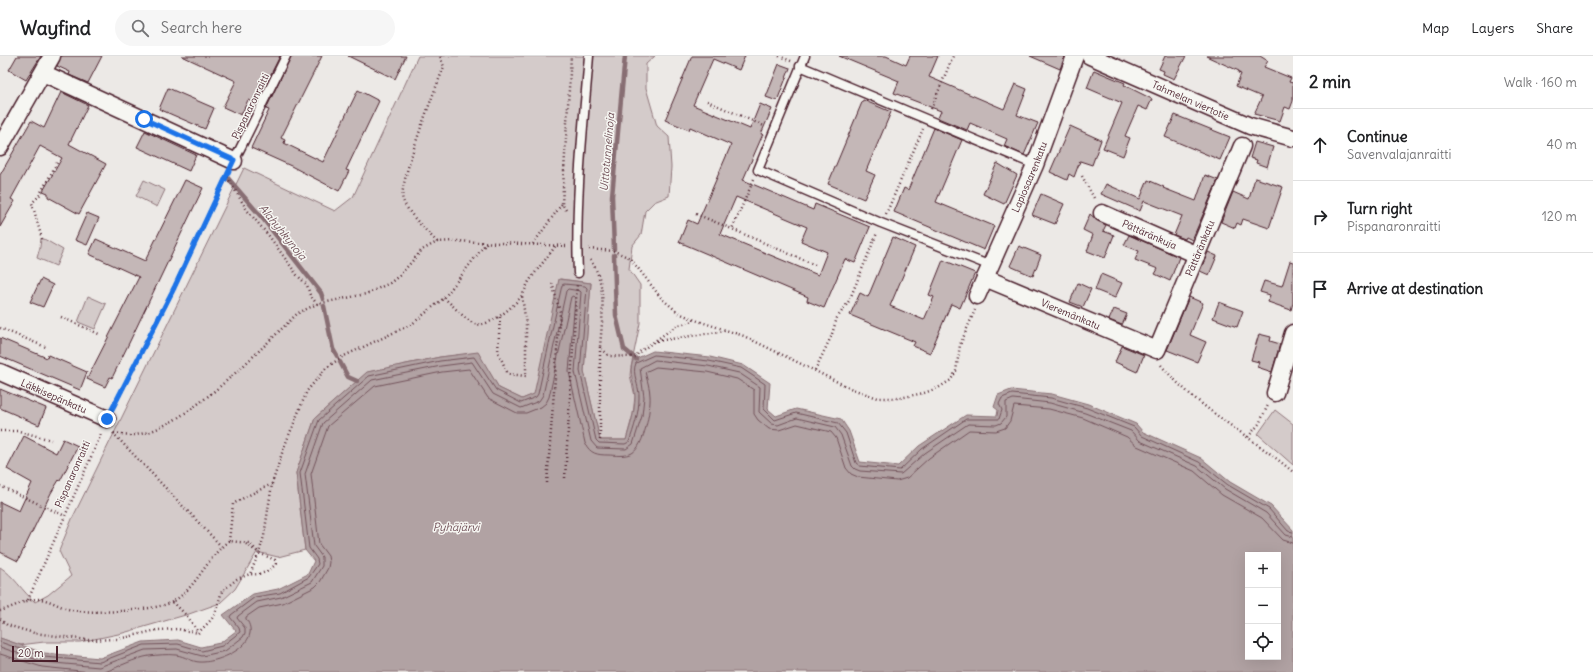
<!DOCTYPE html>
<meta charset="utf-8">
<style>
body{margin:0;font-family:Delius,sans-serif;background:#f6f6f6;color:#202124}
.controls{position:absolute;right:12px;bottom:12px;display:grid;overflow:hidden;border-radius:0px;box-shadow:0 4px 16px #0002}
.controls button{width:36px;height:36px;display:grid;place-items:center;padding:0;border:0;border-bottom:1px solid #e0e0e0;background:#fff;color:#202124;font:20px sans-serif}
.scale{position:absolute;left:12px;bottom:10px;width:46px;box-sizing:border-box;padding-left:4px;border:2px solid #4a1f2b;border-top:0;font-size:11px;line-height:14px;white-space:nowrap;color:#4a1f2b;-webkit-text-stroke:3px #f6f6f2;paint-order:stroke}
.stop{position:absolute;width:12px;height:12px;margin:-9px;border:3px solid #1a73e8;border-radius:50%;background:#fff}
.stop.end{background:#1a73e8;border-color:#fff;box-shadow:0 1px 4px #0008}
.list{margin:0;padding:0;list-style:none}
h2{display:flex;justify-content:space-between;align-items:center;height:52px;margin:0;padding:0 16px;font-size:17px}
h2 small{font-size:13px;font-weight:400;color:#757577}
.list li{display:grid;grid-template-columns:26px 1fr auto;gap:12px;align-items:center;box-sizing:border-box;height:72px;padding:0 16px;border-top:1px solid #e0e0e0}
.list b{display:block;font-size:15px;white-space:nowrap}
.list p{margin:0;font-size:13px;white-space:nowrap;color:#757577}
.list em{font-size:13px;font-style:normal;color:#757577}
.icon{flex:none;width:22px;height:22px;fill:none;stroke:currentColor;stroke-width:2;stroke-linecap:round;stroke-linejoin:round}
.map{position:relative;flex:none;width:1293px;height:616px;overflow:hidden}
header{display:flex;align-items:center;gap:24px;box-sizing:border-box;height:56px;padding:0 20px;background:#fff;border-bottom:1px solid #e0e0e0}
header strong{font-size:19px}
nav{display:flex;gap:22px;margin-inline-start:auto;font-size:14px}
.search{width:280px;height:36px;background:#f6f6f6;display:flex;align-items:center;gap:10px;box-sizing:border-box;padding:0 14px;border-radius:22px;color:#757577;font-size:15px}
main{display:flex}
aside{flex:1;background:#fff}
.map>svg:first-child{display:block}
.green{fill:#d4cbca;stroke:#8f757a}
.water{fill:#b1a2a3;stroke:#886e73;fill-rule:evenodd}
.lines{fill:none;stroke-linecap:round;stroke-linejoin:round}
.shore{stroke:#73535b;stroke-width:1}
.stream{stroke:#886e73;stroke-width:4.5}
.building{fill:#c4b7b7;stroke:#4a1f2b;fill-rule:evenodd}
.service-casing{stroke:#4a1f2b;stroke-width:11}
.minor-casing{stroke:#4a1f2b;stroke-width:19}
.path{stroke:#4a1f2b;stroke-width:2.5;stroke-dasharray:1 3;stroke-linecap:butt}
.service{stroke:#f6f6f2;stroke-width:8}
.minor{stroke:#f6f6f2;stroke-width:16}
.route{stroke:#1a73e8;stroke-width:5}
.labels{text-anchor:middle;stroke-width:3;stroke-linejoin:round;paint-order:stroke}
.street-label{font-size:10px;fill:#4a1f2b;stroke:#f6f6f2}
.water-label{font-size:11px;font-style:italic;fill:#6e4d55;stroke:#f6f6f2}
</style>
<header>
<strong>Wayfind</strong>
<div class="search"><svg class="icon" aria-label="search" viewBox="0 0 24 24"><circle cx="10" cy="10" r="6"/><path d="M15 15l6 6"/></svg>Search here</div>
<nav><a>Map</a><a>Layers</a><a>Share</a></nav>
</header>
<main>
<div class="map">
<svg width="1293" height="616" viewBox="0 0 1293 616">
<rect width="100%" height="100%" fill="#ece9e6"/>
<filter id="ink" filterUnits="userSpaceOnUse"><feTurbulence type="fractalNoise" baseFrequency=".025" numOctaves="2"/><feDisplacementMap in="SourceGraphic" scale="8" xChannelSelector="R" yChannelSelector="G"/><feConvolveMatrix kernelMatrix="1 2 1 2 8 2 1 2 1" color-interpolation-filters="sRGB"/></filter>
<g filter="url(#ink)">
<g class="green">
<path d="M 418,0 L 655,0 L 646,8 L 646,32 L 657,70 L 669,81 L 671,111 L 669,140 L 654,146 L 645,155 L 641,179 L 632,190 L 629,213 L 640,229 L 640,267 L 631,311 L 630,319 L 635,340 L 633,358 L 626,384 L 600,384 L 584,315 L 591,227 L 560,223 L 535,338 L 522,343 L 499,332 L 477,297 L 440,301 L 368,316 L 315,362 L 296,417 L 305,494 L 278,501 L 257,496 L 235,533 L 220,547 L 189,558 L 123,577 L 80,586 L 44,586 L 20,589 L 0,582 L 0,511 C 14,520 22,535 35,546 L 48,539 L 71,520 L 59,495 L 72,463 L 244,112 L 335,155 L 353,141 Z"/>
<path d="M 144,124 L 165,134 L 157,151 L 136,140 Z"/>
<path d="M 41,183 L 44,183 L 63,194 L 56,210 L 37,202 L 40,191 Z"/>
<path d="M 88,240 L 106,248 L 95,273 L 78,266 Z"/>
<path d="M 1275,354 L 1293,368 L 1293,409 L 1258,378 Z"/>
</g>
<path class="water" d="M 559,223 L 591,227 L 584,315 L 600,384 L 626,384 C 630,370 635,356 635,341 C 635,328 628,318 633,304 L 653,295 L 710,301 L 743,309 L 770,327 L 768,353 L 776,360 L 796,353 L 841,363 L 849,375 L 860,406 L 898,410 L 919,390 L 966,359 L 997,360 L 998,354 L 994,351 L 998,339 L 1011,334 L 1052,338 L 1088,348 L 1136,368 L 1143,376 L 1201,402 L 1230,426 L 1271,450 L 1293,474 L 1293,616 L 0,616 L 0,582 L 44,597 L 100,602 L 143,586 L 178,584 L 201,591 L 220,587 L 236,575 L 223,559 L 253,538 L 278,533 L 308,518 L 314,505 L 305,494 L 296,417 L 315,362 L 367,316 L 440,301 L 478,296 L 499,332 L 522,343 L 534,338 ZM 1248,499 L 1278,499 L 1278,601 L 1248,601 Z"/>
<g class="lines">
<g class="shore">
<path d="M 0,586 L 44,601 L 100,606 L 144,589 L 178,588 L 202,595 L 222,590 L 240,576 L 239,572 L 230,561 L 231,559 L 255,541 L 280,537 L 309,521 L 318,508 L 317,503 L 309,492 L 300,417 L 319,364 L 369,320 L 440,305 L 474,301 L 496,334 L 521,347 L 536,341 L 538,338 L 562,229 L 564,228 L 585,230 L 587,232 L 580,315 L 596,384 L 599,387 L 625,388 L 629,386 C 634,372 639,357 639,342 C 640,330 631,318 636,307 L 654,299 L 709,305 L 741,312 L 765,328 L 764,353 L 775,364 L 796,357 L 838,367 L 846,377 L 856,407 L 860,410 L 900,414 L 922,393 L 966,363 L 999,363 L 1002,354 L 999,348 L 1002,342 L 1012,338 L 1051,342 L 1087,352 L 1134,371 L 1142,380 L 1199,406 L 1228,429 L 1269,453 L 1288,475 L 1293,476"/>
<path d="M 0,591 L 43,606 L 99,611 L 145,594 L 177,593 L 202,600 L 225,595 L 243,581 L 245,577 L 245,572 L 237,562 L 238,560 L 257,546 L 281,541 L 312,526 L 322,510 L 322,501 L 314,490 L 305,418 L 323,367 L 372,324 L 441,310 L 472,306 L 493,338 L 521,352 L 539,345 L 543,339 L 566,235 L 568,233 L 580,235 L 581,236 L 575,316 L 591,385 L 597,392 L 626,393 L 633,388 L 642,360 L 644,341 L 640,312 L 655,304 L 708,310 L 739,317 L 760,331 L 759,356 L 772,368 L 778,369 L 797,362 L 835,371 L 841,379 L 852,410 L 855,413 L 860,415 L 901,418 L 925,397 L 968,368 L 996,369 L 1001,367 L 1006,361 L 1006,346 L 1013,343 L 1050,347 L 1085,357 L 1131,375 L 1140,385 L 1197,410 L 1225,433 L 1266,457 L 1286,479 L 1293,481"/>
<path d="M 0,598 L 42,611 L 90,616"/>
<path d="M 105,616 C 118,611 136,602 149,600 C 157,599 168,598 176,599 C 185,600 192,606 200,606 C 220,607 264,587 246,563 L 246,561 L 259,552 L 283,547 L 315,531 L 320,526 L 328,512 L 329,506 L 328,500 L 319,488 L 311,418 L 328,370 L 375,330 L 442,316 L 469,313 L 488,342 L 517,357 L 526,357 L 541,351 L 546,347 L 549,341 L 571,241 L 573,240 L 575,242 L 569,316 L 585,387 C 590,398 598,399 608,399 C 615,399 625,401 632,397 C 644,391 651,353 650,340 C 650,332 647,324 645,316 L 656,311 L 707,316 L 737,323 L 754,334 L 754,358 L 758,364 L 769,373 L 779,374 L 797,368 L 831,376 L 836,382 L 846,412 L 851,418 L 858,421 L 897,425 L 907,422 L 929,402 L 969,374 L 996,375 L 1005,372 L 1010,365 L 1014,350 L 1049,353 L 1083,362 L 1127,381 L 1137,390 L 1194,415 L 1222,439 L 1262,462 L 1283,484 L 1293,487"/>
</g>
<g class="stream">
<path d="M 227,121 L 264,164 L 321,237 L 323,243"/>
<path d="M 614,193 L 612,140 L 625,0"/>
<path d="M 614,199 L 616,259 L 624,293 L 636,303"/>
<path d="M 324,250 L 333,293 L 337,300"/>
<path d="M 340,306 L 348,321 L 357,325"/>
</g>
</g>
<g class="building">
<path d="M 17,0 L 41,0 L 26,24 L 9,14 Z"/>
<path d="M 61,0 L 102,0 L 88,27 L 69,19 L 70,16 L 57,10 Z"/>
<path d="M 182,0 L 280,0 L 256,48 L 248,44 L 241,59 L 223,51 L 236,25 Z"/>
<path d="M 291,0 L 322,0 L 281,82 L 285,84 L 284,87 L 323,106 L 358,34 L 379,45 L 346,114 L 349,115 L 339,135 L 291,110 L 251,92 L 269,54 L 266,53 Z"/>
<path d="M 348,0 L 406,0 L 395,23 Z"/>
<path d="M 692,0 L 745,0 L 739,14 L 713,3 L 693,49 L 750,73 L 760,48 L 772,53 L 761,78 L 763,78 L 743,124 L 813,154 L 815,148 L 870,171 L 855,207 L 845,203 L 824,252 L 807,245 L 808,241 L 679,186 L 688,164 L 697,168 L 731,89 L 690,71 L 689,74 L 665,64 ZM 736,141 L 807,171 L 801,185 L 827,196 L 818,219 L 720,178 Z"/>
<path d="M 839,0 L 886,0 L 906,9 L 910,0 L 938,0 L 929,21 L 1004,53 L 1015,28 L 1027,33 L 1017,59 L 1038,67 L 1024,99 L 1004,90 L 1007,83 L 970,67 L 967,74 L 938,62 L 941,55 L 894,37 L 899,25 Z"/>
<path d="M 1030,0 L 1065,0 L 1060,13 Z"/>
<path d="M 1165,0 L 1186,0 L 1174,23 L 1163,18 L 1164,15 L 1159,13 Z"/>
<path d="M 1206,0 L 1260,0 L 1268,5 L 1264,11 L 1291,22 L 1289,26 L 1293,27 L 1293,45 L 1290,53 L 1285,51 L 1280,65 L 1254,58 L 1262,41 L 1236,30 L 1241,18 L 1238,17 L 1239,15 Z"/>
<path d="M 779,8 L 790,12 L 777,45 L 766,41 Z"/>
<path d="M 1094,14 L 1125,27 L 1124,29 L 1152,43 L 1147,54 L 1138,50 L 1125,80 L 1130,82 L 1123,100 L 1103,92 L 1122,47 L 1087,32 Z"/>
<path d="M 168,32 L 214,52 L 205,73 L 159,53 Z"/>
<path d="M 61,36 L 88,49 L 69,88 L 106,108 L 79,158 L 48,141 L 48,137 L 43,135 L 62,102 L 40,90 L 11,143 L 15,145 L 0,171 L 0,119 L 31,65 L 44,72 Z"/>
<path d="M 863,44 L 891,56 L 866,115 L 875,119 L 864,143 L 828,128 Z"/>
<path d="M 1175,59 L 1230,81 L 1220,104 L 1165,81 Z"/>
<path d="M 1070,70 L 1101,84 L 1092,109 L 1080,105 L 1074,121 L 1069,118 L 1067,124 L 1050,116 Z"/>
<path d="M 934,72 L 962,84 L 936,146 L 994,170 L 984,194 L 894,156 L 904,132 L 908,134 Z"/>
<path d="M 145,75 L 196,99 L 189,115 L 137,91 Z"/>
<path d="M 1255,86 L 1273,91 L 1267,111 L 1256,107 L 1257,104 L 1250,102 Z"/>
<path d="M 997,107 L 1017,119 L 1004,148 L 983,138 Z"/>
<path d="M 1205,119 L 1218,124 L 1192,184 L 1186,181 L 1185,183 L 1174,179 L 1182,160 L 1144,145 L 1140,155 L 1101,138 L 1106,128 L 1140,143 L 1148,124 L 1164,131 L 1163,132 L 1196,145 Z"/>
<path d="M 1255,122 L 1283,131 L 1269,172 L 1243,163 L 1241,169 L 1237,167 L 1235,172 L 1221,166 L 1233,136 L 1249,143 Z"/>
<path d="M 185,124 L 203,132 L 130,285 L 112,322 L 110,321 L 105,331 L 87,323 L 139,221 L 89,198 L 96,183 L 145,205 Z"/>
<path d="M 1041,138 L 1064,148 L 1055,168 L 1032,159 Z"/>
<path d="M 87,157 L 99,162 L 87,189 L 75,184 Z"/>
<path d="M 1090,158 L 1098,165 L 1106,169 L 1103,175 L 1114,179 L 1105,202 L 1087,195 L 1093,179 L 1083,174 Z"/>
<path d="M 1129,179 L 1179,201 L 1170,225 L 1155,218 L 1158,213 L 1135,204 L 1139,195 L 1124,189 Z"/>
<path d="M 893,181 L 915,191 L 890,250 L 924,264 L 934,241 L 929,239 L 943,204 L 975,217 L 960,252 L 951,248 L 930,297 L 913,290 L 915,286 L 850,259 L 860,237 L 868,241 Z"/>
<path d="M 1019,190 L 1041,199 L 1033,220 L 1010,210 Z"/>
<path d="M 1208,196 L 1217,200 L 1209,219 L 1200,215 Z"/>
<path d="M 1290,205 L 1293,206 L 1293,247 L 1291,254 L 1268,246 L 1270,239 L 1260,236 L 1264,225 L 1282,230 Z"/>
<path d="M 1101,218 L 1122,227 L 1115,242 L 1095,234 Z"/>
<path d="M 41,223 L 53,229 L 43,251 L 30,246 Z"/>
<path d="M 1078,227 L 1091,233 L 1083,251 L 1070,246 Z"/>
<path d="M 1189,241 L 1203,247 L 1190,279 L 1206,286 L 1197,306 L 1167,294 Z"/>
<path d="M 1219,246 L 1243,255 L 1237,271 L 1213,262 Z"/>
<path d="M 1114,253 L 1127,258 L 1122,269 L 1109,264 Z"/>
<path d="M 1259,278 L 1271,281 L 1270,285 L 1280,288 L 1272,316 L 1257,311 L 1259,306 L 1251,304 Z"/>
<path d="M 0,282 L 47,302 L 48,299 L 87,316 L 80,334 L 0,300 Z"/>
<path d="M 1122,290 L 1144,299 L 1137,316 L 1115,306 Z"/>
<path d="M 0,333 L 46,352 L 39,369 L 0,352 Z"/>
<path d="M 24,380 L 56,397 L 63,383 L 78,390 L 60,425 L 59,424 L 51,437 L 18,505 L 0,496 L 0,446 L 19,455 L 32,427 L 7,413 Z"/>
</g>
<g class="lines">
<defs>
<g id="service">
<path d="M 805,0 L 758,114 L 881,167 L 991,210"/>
<path d="M 800,10 L 1035,109"/>
<path d="M 234,105 L 286,0"/>
<path d="M 578,217 C 575,145 583,72 589,0"/>
</g>
<g id="minor">
<path id="s1" d="M 1090,0 L 1250,70 L 1293,82"/>
<path d="M 43,17 L 234,105"/>
<path d="M 0,91 L 52,0"/>
<path id="s2" d="M 1102,157 L 1197,199"/>
<path id="s3" d="M 985,222 L 1157,294 L 1242,90"/>
<path id="s4" d="M 977,240 L 1035,109 L 1075,0"/>
<path id="s5" d="M 0,316 L 107,363"/>
<path d="M 1275,337 L 1293,277"/>
</g>
</defs>
<use href="#service" class="service-casing"/>
<use href="#minor" class="minor-casing"/>
<g class="path">
<path d="M 779,0 L 791,5"/>
<path d="M 707,45 L 764,70"/>
<path d="M 931,53 L 953,0"/>
<path d="M 1082,120 L 1095,144"/>
<path d="M 227,121 L 247,154 L 269,180 L 297,219 L 307,229 L 310,239 L 317,248"/>
<path d="M 754,123 L 732,173 L 815,209"/>
<path d="M 566,154 L 562,148 L 571,0"/>
<path d="M 696,158 L 732,173"/>
<path d="M 886,158 L 923,73"/>
<path d="M 42,183 L 32,147 L 39,140 L 58,105"/>
<path d="M 437,186 C 426,174 409,159 403,144 C 397,130 436,30 444,11 L 440,0"/>
<path d="M 533,188 L 562,148"/>
<path d="M 589,193 L 614,195 L 630,202 L 662,243 L 679,257 L 695,264 L 744,280 L 852,333 L 878,342 L 899,342 L 924,337 L 938,332 L 951,324 L 956,315 L 960,289 L 975,254"/>
<path d="M 590,204 C 608,226 602,265 600,291 L 609,300 L 636,301 L 638,297 L 676,270 L 694,265"/>
<path d="M 444,242 C 453,249 465,264 475,268 C 489,272 516,249 523,238 C 526,233 527,228 530,224 C 538,212 548,201 556,189"/>
<path d="M 61,261 L 99,278"/>
<path d="M 500,261 L 498,296 L 508,318 L 526,320 L 526,269 L 522,239"/>
<path d="M 0,272 L 48,292"/>
<path d="M 657,285 L 725,275"/>
<path d="M 1161,309 C 1198,353 1250,379 1293,416"/>
<path d="M 815,314 L 831,281 L 837,262 L 849,245 L 877,177"/>
<path d="M 114,350 L 174,232 L 228,118"/>
<path d="M 0,375 L 19,375 L 51,384"/>
<path d="M 113,377 L 221,490"/>
<path d="M 114,377 C 121,378 128,379 135,379 C 186,373 261,292 298,257 L 317,248 L 366,238 L 390,227 L 400,219 L 422,194 L 437,186 L 456,185 L 566,190"/>
<path d="M 1248,381 L 1259,368 L 1268,349"/>
<path d="M 600,384 L 600,291"/>
<path d="M 565,422 L 577,228"/>
<path d="M 547,427 L 560,256 L 552,227"/>
<path d="M 0,430 L 65,460"/>
<path d="M 229,485 L 233,448 L 247,440 L 272,428"/>
<path d="M 246,488 L 256,495"/>
<path d="M 28,544 L 102,376"/>
<path d="M 173,546 L 188,561 L 198,576"/>
<path d="M 0,555 C 12,552 28,542 40,543 C 51,544 61,552 72,554 C 90,558 159,555 174,545 C 198,530 207,501 229,485 L 249,487 L 259,497 L 275,504 L 276,508 C 268,516 262,519 250,518"/>
<path d="M 0,563 L 7,569 L 34,577 L 88,584 L 119,583 L 157,574 L 178,573 L 198,577"/>
<path d="M 198,577 L 211,564 L 215,558 L 222,535 L 237,523 L 250,518 L 259,497 L 264,480 L 272,428 L 283,394 L 307,335 L 326,312 L 342,301 L 412,268 L 444,242 L 487,186"/>
</g>
<use href="#service" class="service"/>
<use href="#minor" class="minor"/>
</g>
</g>
<g class="lines" filter="url(#ink)">
<path class="route" d="M 107,363 L 174,232 L 234,104 L 144,63"/>
</g>
<g class="labels">
<g class="street-label">
<text dy="4" stroke="none"><textPath href="#s1" startOffset="110">Tahmelan viertotie</textPath></text>
<text transform="translate(250 50) rotate(-64)" y="4">Pispanaronraitti</text>
<text dy="4" stroke="none"><textPath href="#s4" startOffset="130">Lapiosaarenkatu</textPath></text>
<text dy="4" stroke="none"><textPath href="#s2" startOffset="52">Pättäränkuja</textPath></text>
<text dy="4" stroke="none"><textPath href="#s3" startOffset="297">Pättäränkatu</textPath></text>
<text dy="4" stroke="none"><textPath href="#s3" startOffset="93">Vieremänkatu</textPath></text>
<text dy="4" stroke="none"><textPath href="#s5" startOffset="59">Läkkisepänkatu</textPath></text>
<text transform="translate(72 418) rotate(-66)" y="4">Pispanaronraitti</text>
</g>
<g class="water-label">
<text transform="translate(607 96) rotate(-85)" y="4">Uittotunnelinoja</text>
<text transform="translate(283 176) rotate(51)" y="4">Alahyhkynoja</text>
<text x="456" y="475">Pyhäjärvi</text>
</g>
</g>
</svg>
<div class="controls">
<button>+</button>
<button>−</button>
<button><svg class="icon" aria-label="locate" viewBox="0 0 24 24"><circle cx="12" cy="12" r="6"/><path d="M12 2v4M12 18v4M2 12h4M18 12h4"/></svg></button>
</div>
<div class="scale">20 m</div>
<div class="stop" style="left:144px;top:63px"></div>
<div class="stop end" style="left:107px;top:363px"></div>
</div>
<aside>
<h2>2 min<small>Walk · 160 m</small></h2>
<ul class="list">
<li><svg class="icon" aria-label="ahead" viewBox="0 0 24 24"><path d="M12 20V5M6 11l6-6 6 6"/></svg><div><b>Continue</b><p>Savenvalajanraitti</p></div><em>40 m</em></li>
<li><svg class="icon" aria-label="right" viewBox="0 0 24 24"><path d="M7 20v-9h11M14 6l5 5-5 5"/></svg><div><b>Turn right</b><p>Pispanaronraitti</p></div><em>120 m</em></li>
<li><svg class="icon" aria-label="arrive" viewBox="0 0 24 24"><path d="M6 21V4h12l-3 4 3 4H6"/></svg><div><b>Arrive at destination</b></div></li>
</ul>
</aside>
</main>
